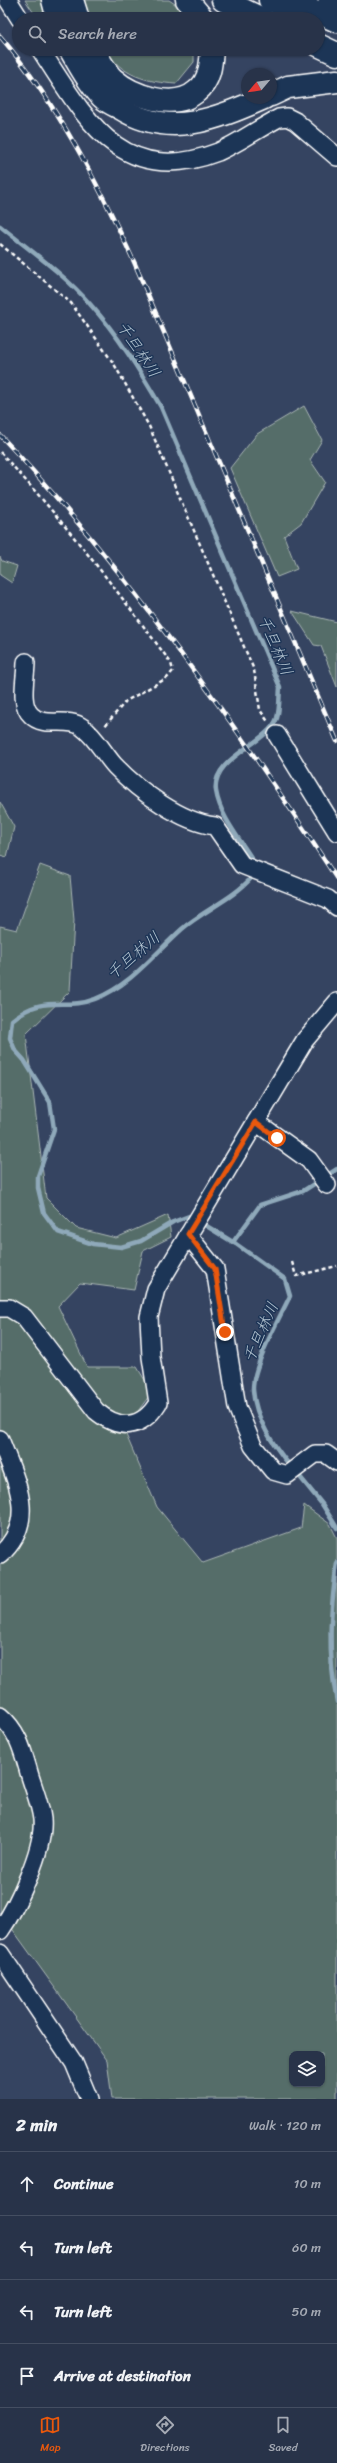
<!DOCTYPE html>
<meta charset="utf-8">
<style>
body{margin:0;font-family:Sriracha,"Klee One",sans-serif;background:#303b50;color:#f1f3f6}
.controls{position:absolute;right:12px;bottom:12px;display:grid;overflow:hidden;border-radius:8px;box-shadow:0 1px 3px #0004}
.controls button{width:36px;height:36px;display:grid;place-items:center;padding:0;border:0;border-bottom:1px solid #444e61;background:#283349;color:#f1f3f6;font:20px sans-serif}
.compass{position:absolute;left:241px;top:68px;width:36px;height:36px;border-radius:50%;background:#283349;box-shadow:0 1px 3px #0004;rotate:241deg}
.stop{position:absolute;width:12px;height:12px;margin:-9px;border:3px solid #ea580c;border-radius:50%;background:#fff}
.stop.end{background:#ea580c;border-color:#fff;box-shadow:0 1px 4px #0008}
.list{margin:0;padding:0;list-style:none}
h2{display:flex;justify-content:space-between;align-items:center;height:52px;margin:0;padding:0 16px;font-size:17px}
h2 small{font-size:13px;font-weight:400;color:#a5aab4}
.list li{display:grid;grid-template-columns:26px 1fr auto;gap:12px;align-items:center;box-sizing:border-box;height:64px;padding:0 16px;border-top:1px solid #444e61}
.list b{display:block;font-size:15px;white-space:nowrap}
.list em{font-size:13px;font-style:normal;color:#a5aab4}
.icon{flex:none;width:22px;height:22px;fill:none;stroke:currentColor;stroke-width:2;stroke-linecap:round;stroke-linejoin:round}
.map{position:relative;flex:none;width:337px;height:2099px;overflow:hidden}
.search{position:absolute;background:#283349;box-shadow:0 1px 3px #0004;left:12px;right:12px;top:12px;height:44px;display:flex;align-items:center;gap:10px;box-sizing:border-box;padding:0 14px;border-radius:22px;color:#a5aab4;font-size:15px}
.sheet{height:308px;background:#283349}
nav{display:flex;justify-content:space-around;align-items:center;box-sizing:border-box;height:56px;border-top:1px solid #444e61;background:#283349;font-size:11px;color:#a5aab4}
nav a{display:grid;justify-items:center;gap:2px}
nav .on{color:#ea580c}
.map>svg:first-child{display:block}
.green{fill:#556d69;stroke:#aab6b4;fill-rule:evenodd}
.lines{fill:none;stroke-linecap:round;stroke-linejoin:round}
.stream{stroke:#8fa9ba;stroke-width:4.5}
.minor-casing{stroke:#fff;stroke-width:20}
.highway-casing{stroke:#fff;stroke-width:25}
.path{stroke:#fff;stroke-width:2.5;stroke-dasharray:4 3;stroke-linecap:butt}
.minor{stroke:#1d3557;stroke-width:17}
.highway{stroke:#1d3557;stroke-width:22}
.rail-casing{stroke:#fff;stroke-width:4.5}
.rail{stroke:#1d3557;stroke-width:3;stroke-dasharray:9;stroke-linecap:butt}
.route{stroke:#ea580c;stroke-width:5}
.labels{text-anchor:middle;stroke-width:3;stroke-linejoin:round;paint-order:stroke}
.water-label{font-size:16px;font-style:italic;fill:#b5c5d1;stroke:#1d3557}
</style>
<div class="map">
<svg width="337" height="2099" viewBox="0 0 337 2099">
<rect width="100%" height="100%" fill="#354461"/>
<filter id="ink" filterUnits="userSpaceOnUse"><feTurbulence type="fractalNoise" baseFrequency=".025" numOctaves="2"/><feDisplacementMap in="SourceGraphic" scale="8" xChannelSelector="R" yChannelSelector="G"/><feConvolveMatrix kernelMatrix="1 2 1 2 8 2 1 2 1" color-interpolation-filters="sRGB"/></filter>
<g filter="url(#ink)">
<g class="green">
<path d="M 25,0 L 44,0 L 48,19 L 38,19 Z"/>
<path d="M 84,0 L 169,0 L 175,4 L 185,19 L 90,19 Z"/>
<path d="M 106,49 L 194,49 L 194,62 L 176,84 C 148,82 120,76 106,49 Z"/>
<path d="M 304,406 L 322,440 L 310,460 L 325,482 L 301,523 L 284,536 L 297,569 L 277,577 L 230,468 L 257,434 Z"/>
<path d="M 0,557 L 2,561 L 17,566 L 12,583 L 0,575 Z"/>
<path d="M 292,611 L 337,622 L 337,687 L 321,646 L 314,645 Z"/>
<path d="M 0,802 L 14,827 L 7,857 L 0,855 Z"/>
<path d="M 40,865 L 70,876 L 74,920 L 70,991 L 26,1034 L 46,1198 L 76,1228 L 116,1238 L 168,1215 L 171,1237 L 143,1251 L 134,1290 L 80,1283 L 58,1306 L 87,1367 L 137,1367 L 152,1392 L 124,1430 L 157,1507 L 203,1563 L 301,1528 L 304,1505 L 330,1524 L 337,1538 L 337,2099 L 112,2099 L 107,2060 L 0,1912 L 0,926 L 17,930 ZM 292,2054 L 322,2054 L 322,2084 L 292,2084 Z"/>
</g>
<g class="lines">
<g class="stream">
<path d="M 0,226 C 31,251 64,274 90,304 C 118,335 140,371 161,407 L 280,687 C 279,697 280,708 277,718 C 268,744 211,757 216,791 C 220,816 239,838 252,859 L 252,865"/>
<path d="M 193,1219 L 189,1216 L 173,1222 L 141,1241 L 121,1247 L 93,1244 L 58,1232 L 44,1213 L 38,1188 L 38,1176 L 54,1129 L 50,1102 L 24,1060 L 15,1050 L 10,1038 L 12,1020 C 44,993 64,1011 95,999 C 131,985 154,954 182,929 C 204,910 233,899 252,877 L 252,873"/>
<path d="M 200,1222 L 236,1244 L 285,1279 L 290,1296 C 279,1319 252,1367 253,1390 C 255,1419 274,1446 291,1467"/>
<path d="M 233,1242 L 260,1205 L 303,1191 L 337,1169"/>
<path d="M 296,1472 L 322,1504 L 337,1528"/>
<path d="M 337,1563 C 330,1614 327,1651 337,1702"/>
</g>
<defs>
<g id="minor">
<path d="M 8,0 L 20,19"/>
<path d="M 327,0 L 337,5"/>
<path d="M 40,49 C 85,118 121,189 218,152 C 239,143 259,128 279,118 L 287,117 L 295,121 L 337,157"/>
<path d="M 26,662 C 26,678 19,704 31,715 C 44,729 68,716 82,727 C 96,737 104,754 115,766 C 139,791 181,822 215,826 L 242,865 L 328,899 L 337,907"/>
<path d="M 277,735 L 337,832"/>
<path d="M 256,1122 L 309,1160 L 327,1185"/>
<path d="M 188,1235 L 215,1269 L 237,1407 L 253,1446 L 273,1471 L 287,1475 L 315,1454 L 326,1454 L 337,1462"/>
<path d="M 0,1308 L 9,1308 L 24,1317 L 96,1411 C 119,1430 141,1430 158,1403 L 151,1357 L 149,1317 L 156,1289 L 305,1040 L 337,1002"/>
<path d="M 0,1439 C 15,1479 39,1520 0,1555"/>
<path d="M 0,1716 C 17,1730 22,1748 28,1769 C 32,1785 40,1802 42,1819 C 45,1848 17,1907 0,1931"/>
<path d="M 0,1953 L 74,2063 L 89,2099"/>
</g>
<g id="highway">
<path d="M 53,0 L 58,19"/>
<path d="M 72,0 L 78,19"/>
<path d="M 187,0 L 203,19"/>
<path d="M 223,0 L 262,19"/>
<path d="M 270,0 L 302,15"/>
<path d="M 290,0 L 337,21"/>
<path d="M 318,45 L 337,54"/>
<path d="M 70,49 C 79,65 89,83 102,97 C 107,102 114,105 120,108 C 169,139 216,119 264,98"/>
<path d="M 92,49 C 99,58 105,72 113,79 C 132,96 175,111 197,91 C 210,81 211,64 212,49"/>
<path d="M 271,95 L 288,87 L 337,81"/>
</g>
</defs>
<use href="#minor" class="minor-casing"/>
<use href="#highway" class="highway-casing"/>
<g class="path">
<path d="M 0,244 L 71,303 L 114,364 L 149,426 L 254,670 L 260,710 L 269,723"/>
<path d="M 0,452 C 62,519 117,590 171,663 L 173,671 L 167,678 L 126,701 L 104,727"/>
<path d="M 292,1262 L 296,1276 L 337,1266"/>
</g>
<use href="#minor" class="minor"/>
<use href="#highway" class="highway"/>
<defs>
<g id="rail">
<path d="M 0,36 C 58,105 98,183 135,264 L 337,741"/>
<path d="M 0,435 C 127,570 235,724 337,879"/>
</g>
</defs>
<use href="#rail" class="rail-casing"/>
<use href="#rail" class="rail"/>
</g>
</g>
<g class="lines" filter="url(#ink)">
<path class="route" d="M 225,1332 L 215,1269 L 188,1234 L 256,1122 L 277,1138"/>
</g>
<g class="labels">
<g class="water-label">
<text transform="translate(139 349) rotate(56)" y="6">千旦林川</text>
<text transform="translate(276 645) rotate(67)" y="6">千旦林川</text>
<text transform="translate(133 955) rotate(-40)" y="6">千旦林川</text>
<text transform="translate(260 1332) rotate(-66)" y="6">千旦林川</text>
</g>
</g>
</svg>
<div class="controls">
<button><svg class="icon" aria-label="layers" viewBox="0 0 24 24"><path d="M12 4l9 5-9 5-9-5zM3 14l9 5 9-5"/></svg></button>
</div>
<svg class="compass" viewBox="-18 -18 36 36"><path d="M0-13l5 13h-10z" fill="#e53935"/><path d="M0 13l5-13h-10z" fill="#a5aab4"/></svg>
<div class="stop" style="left:277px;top:1138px"></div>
<div class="stop end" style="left:225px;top:1332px"></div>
<div class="search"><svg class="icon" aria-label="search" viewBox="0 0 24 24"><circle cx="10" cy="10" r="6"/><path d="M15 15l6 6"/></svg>Search here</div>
</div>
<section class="sheet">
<h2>2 min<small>Walk · 120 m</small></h2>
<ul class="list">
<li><svg class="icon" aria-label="ahead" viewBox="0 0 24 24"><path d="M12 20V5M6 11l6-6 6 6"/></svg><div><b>Continue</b></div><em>10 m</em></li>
<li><svg class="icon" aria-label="left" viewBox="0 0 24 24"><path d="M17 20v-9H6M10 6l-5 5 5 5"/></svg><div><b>Turn left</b></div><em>60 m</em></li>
<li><svg class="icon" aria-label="left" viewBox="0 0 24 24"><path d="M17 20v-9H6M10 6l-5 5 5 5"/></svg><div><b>Turn left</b></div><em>50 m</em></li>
<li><svg class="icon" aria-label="arrive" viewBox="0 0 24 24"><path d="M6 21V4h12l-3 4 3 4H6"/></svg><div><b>Arrive at destination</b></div></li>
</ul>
</section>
<nav>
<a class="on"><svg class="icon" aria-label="map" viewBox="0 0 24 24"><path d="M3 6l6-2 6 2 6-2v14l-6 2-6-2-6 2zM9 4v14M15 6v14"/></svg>Map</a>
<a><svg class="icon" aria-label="directions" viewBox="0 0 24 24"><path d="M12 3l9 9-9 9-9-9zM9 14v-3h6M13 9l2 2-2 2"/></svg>Directions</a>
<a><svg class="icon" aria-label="saved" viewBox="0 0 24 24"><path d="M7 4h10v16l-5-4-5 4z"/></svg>Saved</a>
</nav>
